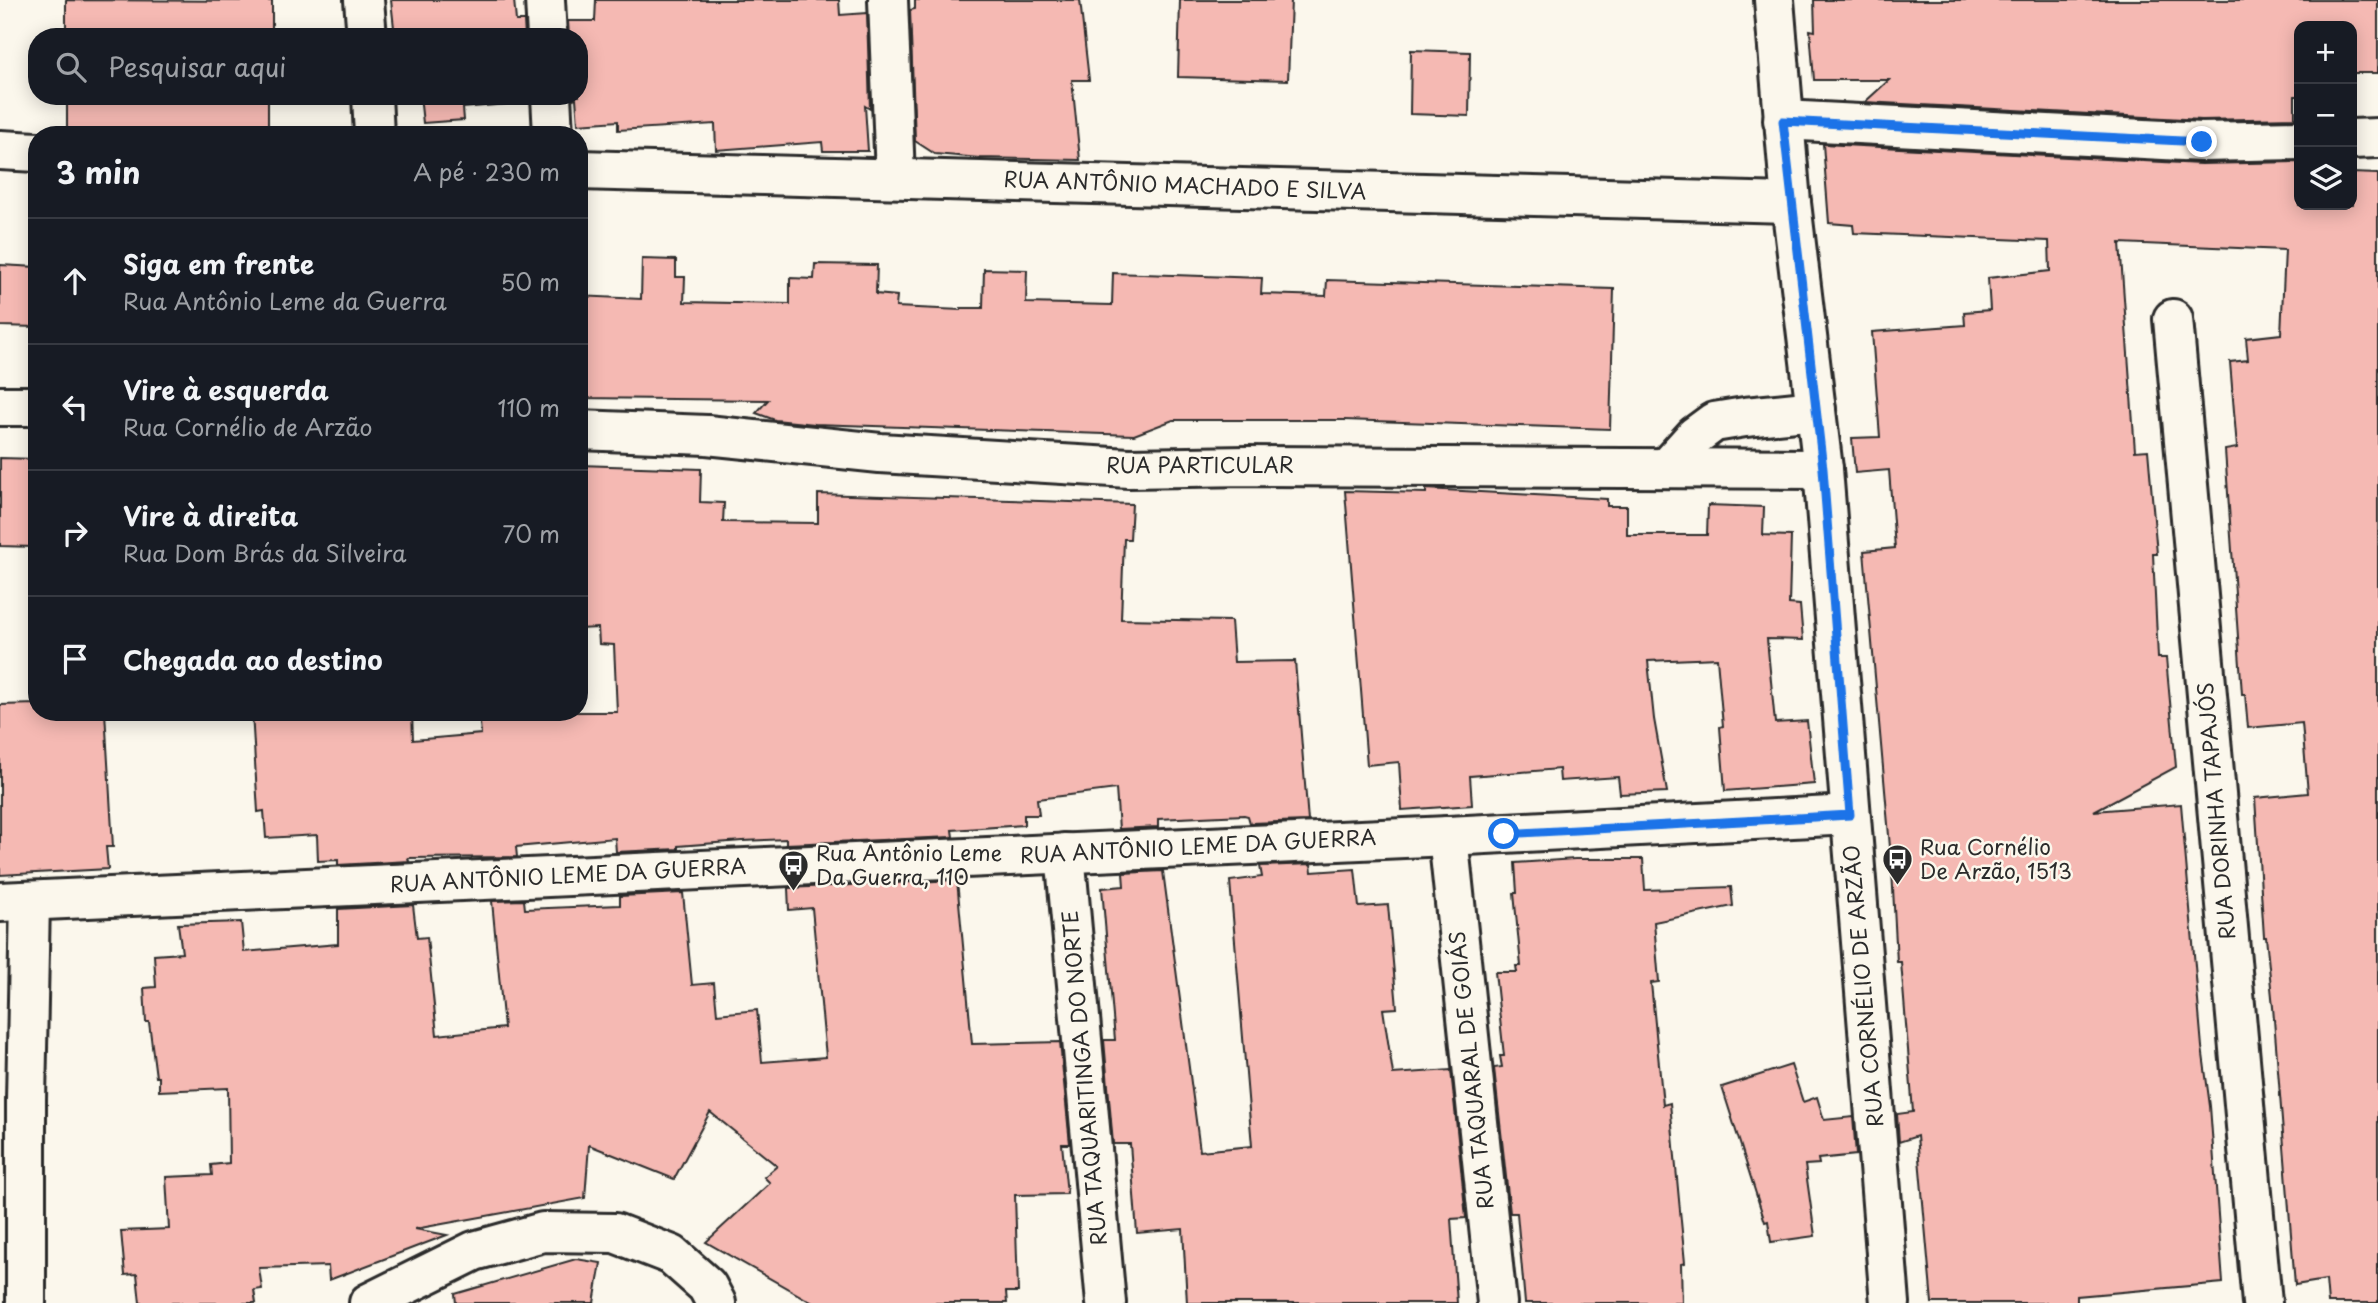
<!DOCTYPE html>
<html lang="pt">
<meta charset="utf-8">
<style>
body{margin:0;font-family:"Playpen Sans",sans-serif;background:#20242c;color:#f1f3f6}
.controls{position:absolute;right:21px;top:21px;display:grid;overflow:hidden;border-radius:14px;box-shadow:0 4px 18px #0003}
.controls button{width:63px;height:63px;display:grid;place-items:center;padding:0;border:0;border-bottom:2px solid #363941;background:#171b24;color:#f1f3f6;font:35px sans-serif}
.stop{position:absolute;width:21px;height:21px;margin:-16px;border:5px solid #1a73e8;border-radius:50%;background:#fff}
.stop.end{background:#1a73e8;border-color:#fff;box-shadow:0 2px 7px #0008}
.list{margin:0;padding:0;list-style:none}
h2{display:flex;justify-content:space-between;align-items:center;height:91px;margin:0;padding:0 28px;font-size:30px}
h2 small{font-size:23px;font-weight:400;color:#9ea1a6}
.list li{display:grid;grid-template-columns:46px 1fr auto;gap:21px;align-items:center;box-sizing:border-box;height:126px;padding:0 28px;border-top:2px solid #363941}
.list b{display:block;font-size:26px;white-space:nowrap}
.list p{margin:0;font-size:23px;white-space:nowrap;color:#9ea1a6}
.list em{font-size:23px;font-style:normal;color:#9ea1a6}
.icon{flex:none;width:38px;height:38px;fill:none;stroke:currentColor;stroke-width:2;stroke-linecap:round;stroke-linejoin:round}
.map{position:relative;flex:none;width:2378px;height:1303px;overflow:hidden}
.search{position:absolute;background:#171b24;box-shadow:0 4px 18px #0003;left:28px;top:28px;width:560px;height:77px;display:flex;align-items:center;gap:18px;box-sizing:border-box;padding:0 24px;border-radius:28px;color:#9ea1a6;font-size:26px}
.panel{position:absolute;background:#171b24;box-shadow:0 4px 18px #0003;left:28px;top:126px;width:560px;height:595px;border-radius:28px}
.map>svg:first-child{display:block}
.building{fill:#f5b9b3;stroke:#2b2b2b;stroke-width:2}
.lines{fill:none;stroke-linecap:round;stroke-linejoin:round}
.minor-casing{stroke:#2b2b2b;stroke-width:44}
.minor{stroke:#fbf7ec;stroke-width:38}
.route{stroke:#1a73e8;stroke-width:9}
.labels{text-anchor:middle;stroke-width:5;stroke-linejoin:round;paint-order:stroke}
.street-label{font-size:21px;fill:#2b2b2b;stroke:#fbf7ec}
.poi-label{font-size:21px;fill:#2b2b2b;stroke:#fbf7ec;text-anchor:start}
</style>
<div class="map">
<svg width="2378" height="1303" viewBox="0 0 2378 1303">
<rect width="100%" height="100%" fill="#fbf7ec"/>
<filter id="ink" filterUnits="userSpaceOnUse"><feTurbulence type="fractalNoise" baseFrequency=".0143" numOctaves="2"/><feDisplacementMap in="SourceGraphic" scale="14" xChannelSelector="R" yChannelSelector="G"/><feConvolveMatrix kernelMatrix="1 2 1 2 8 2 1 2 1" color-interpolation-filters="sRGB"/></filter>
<g filter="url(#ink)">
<g class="building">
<path d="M 66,0 L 272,1 L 272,37 L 66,37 Z"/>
<path d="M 391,0 L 514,0 L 516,21 L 524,21 L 525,37 L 395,37 Z"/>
<path d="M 596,0 L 839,0 L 840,15 L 867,13 L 870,109 L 865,106 L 868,151 L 823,151 L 822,142 L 716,150 L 715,124 L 618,130 L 618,121 L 578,124 L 576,98 L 573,99 L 573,96 L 579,96 L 579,37 L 569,37 L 568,21 L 595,21 Z"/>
<path d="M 915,0 L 1080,0 L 1089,80 L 1072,80 L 1080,160 L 980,158 L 935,154 L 915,141 L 910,10 L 915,9 Z"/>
<path d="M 1180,0 L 1291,0 L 1288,80 L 1178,77 Z"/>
<path d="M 1814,0 L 2378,0 L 2378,73 L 2352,73 L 2352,26 L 2299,26 L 2299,96 L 2295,96 L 2295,118 L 2202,120 L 1865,102 L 1889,80 L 1814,80 L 1810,30 L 1815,31 Z"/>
<path d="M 1411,50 L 1470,52 L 1469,116 L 1410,114 Z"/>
<path d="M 67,96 L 268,96 L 268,135 L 179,135 L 112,130 L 67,130 Z"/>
<path d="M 420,96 L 529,96 L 529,102 L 463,108 L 464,120 L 423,123 Z"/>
<path d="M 1823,144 L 2201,164 L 2299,162 L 2299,205 L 2352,205 L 2352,173 L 2378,174 L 2378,1303 L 2328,1303 L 2326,1280 L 2295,1285 L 2273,1007 L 2266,937 L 2264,937 L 2255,798 L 2308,793 L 2302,723 L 2248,728 L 2245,694 L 2242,694 L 2225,450 L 2237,448 L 2230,362 L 2248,360 L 2246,338 L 2281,334 L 2285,250 L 2120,243 L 2135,451 L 2148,450 L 2157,554 L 2153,554 L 2158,658 L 2166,658 L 2176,767 L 2094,811 L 2181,804 L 2202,1047 L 2210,1106 L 2223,1283 L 2077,1296 L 2077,1303 L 1932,1303 L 1917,1136 L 1899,1142 L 1897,1114 L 1913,1112 L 1901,962 L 1897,962 L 1892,870 L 1864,551 L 1895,548 L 1889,470 L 1855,473 L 1852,438 L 1880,437 L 1872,332 L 1965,325 L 1964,312 L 1990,310 L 1988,278 L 2050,271 L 2049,241 L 1854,233 L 1853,225 L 1829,223 Z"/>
<path d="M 642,259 L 676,260 L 676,277 L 685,277 L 684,302 L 790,304 L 790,278 L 814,279 L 815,264 L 877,265 L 876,294 L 897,296 L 896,307 L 961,310 L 961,308 L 983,308 L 984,269 L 1027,270 L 1026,303 L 1112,305 L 1113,273 L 1262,278 L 1261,294 L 1326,296 L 1327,280 L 1614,289 L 1610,429 L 1344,420 L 1173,420 L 1134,435 L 815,424 L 775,420 L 756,413 L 768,400 L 579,398 L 579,296 L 641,299 Z"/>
<path d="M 0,265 L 37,267 L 37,327 L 0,326 Z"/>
<path d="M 0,458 L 37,459 L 37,533 L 34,533 L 34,547 L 0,546 Z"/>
<path d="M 579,465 L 701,469 L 700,502 L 724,503 L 723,522 L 818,523 L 818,494 L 1132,504 L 1130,539 L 1124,539 L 1121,619 L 1231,621 L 1234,662 L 1295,661 L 1308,821 L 1250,823 L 1248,816 L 1244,815 L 1158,819 L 1158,827 L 1119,829 L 1116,789 L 1037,799 L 1039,815 L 1024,815 L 1024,825 L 952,830 L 953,837 L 786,844 L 786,839 L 742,841 L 678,846 L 678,849 L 616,852 L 615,838 L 516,847 L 517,857 L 408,858 L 409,861 L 338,865 L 338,860 L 318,861 L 317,835 L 266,838 L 264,811 L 258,812 L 252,712 L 412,712 L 413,740 L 481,734 L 479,712 L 617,712 L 614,645 L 599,644 L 598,628 L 579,629 Z"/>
<path d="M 1426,489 L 1607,499 L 1607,506 L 1627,506 L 1627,535 L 1707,535 L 1708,505 L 1764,507 L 1763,535 L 1791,536 L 1789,604 L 1800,605 L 1803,640 L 1767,639 L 1775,723 L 1807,721 L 1814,784 L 1725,791 L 1720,727 L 1723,726 L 1717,658 L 1648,661 L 1654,719 L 1667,792 L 1620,794 L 1618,777 L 1560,781 L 1559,769 L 1470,776 L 1472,805 L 1402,810 L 1399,762 L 1367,765 L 1345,491 L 1426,493 Z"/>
<path d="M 37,704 L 37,712 L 105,712 L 113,847 L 106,847 L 108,869 L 0,875 L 0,705 Z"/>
<path d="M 1575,859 L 1643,859 L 1645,890 L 1731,887 L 1733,906 L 1654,922 L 1659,982 L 1651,983 L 1663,1105 L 1670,1103 L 1679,1200 L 1685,1263 L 1681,1264 L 1682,1303 L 1525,1303 L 1517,1213 L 1510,1213 L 1494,1068 L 1502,1067 L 1500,1056 L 1504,1056 L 1495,972 L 1517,972 L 1516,966 L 1521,966 L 1514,893 L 1517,893 L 1515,863 Z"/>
<path d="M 1311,864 L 1312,872 L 1355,869 L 1359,907 L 1388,905 L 1397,1008 L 1383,1009 L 1393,1074 L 1451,1070 L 1466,1218 L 1451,1219 L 1457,1303 L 1187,1303 L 1183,1229 L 1137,1233 L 1130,1144 L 1113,1144 L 1104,1040 L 1115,1040 L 1102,888 L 1124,886 L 1123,873 L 1163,871 L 1200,1151 L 1252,1146 L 1230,881 L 1262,877 L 1260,866 Z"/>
<path d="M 957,880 L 972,1044 L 1060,1042 L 1070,1144 L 1062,1144 L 1067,1194 L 1015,1195 L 1018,1292 L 1006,1292 L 1007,1303 L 813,1303 L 706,1242 L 770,1183 L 764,1177 L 777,1166 L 710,1112 L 674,1179 L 589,1145 L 585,1198 L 415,1229 L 447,1235 L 329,1280 L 328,1266 L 259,1268 L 262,1289 L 254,1290 L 256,1303 L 140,1303 L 137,1274 L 125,1275 L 121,1231 L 169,1229 L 166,1177 L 212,1175 L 211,1165 L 229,1163 L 228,1088 L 159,1091 L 159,1077 L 156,1077 L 149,1022 L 146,1022 L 144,988 L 156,987 L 154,955 L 182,953 L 178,924 L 241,922 L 244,952 L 338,944 L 338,909 L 413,905 L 417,938 L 427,937 L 437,1035 L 504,1028 L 492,901 L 524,900 L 525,909 L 620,905 L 620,896 L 683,893 L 692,985 L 714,983 L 717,1014 L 757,1010 L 762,1062 L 826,1057 L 812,908 L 789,910 L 788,888 Z"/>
<path d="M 1791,1065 L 1803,1102 L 1817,1097 L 1824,1120 L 1853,1117 L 1856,1155 L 1818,1159 L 1819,1164 L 1805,1165 L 1815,1236 L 1771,1242 L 1768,1221 L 1765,1222 L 1722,1087 Z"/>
<path d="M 576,1259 L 601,1263 L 594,1303 L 456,1303 L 455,1294 Z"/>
</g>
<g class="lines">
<defs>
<g id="minor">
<path d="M 364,0 L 367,37"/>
<path d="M 545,0 L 547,37"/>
<path d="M 888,0 L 895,177"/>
<path d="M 1774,0 L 1791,203 L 1823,469 L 1890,1303"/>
<path d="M 372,96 L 374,135"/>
<path d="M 551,96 L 553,135"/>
<path d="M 1783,120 L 2202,142 L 2299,140"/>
<path d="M 2352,139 L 2378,138"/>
<path d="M 0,150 L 37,152"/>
<path d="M 579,170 L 1791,203"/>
<path d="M 2173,319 L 2262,1303"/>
<path d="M 0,406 L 37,406"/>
<path d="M 579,430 L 707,435 L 880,453 L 1129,468 L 1247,466 L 1823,469"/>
<path d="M 1666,468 L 1695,436 L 1714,422 L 1745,417 L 1816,410"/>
<path d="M 1448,836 L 1497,1303"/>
<path d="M 1065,853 L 1106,1303"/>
<path d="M 0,902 L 1448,836 L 1850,815"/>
<path d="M 26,1303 L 26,1100 L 30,901"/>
<path d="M 369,1303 L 474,1251 L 543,1232 L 615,1233 L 672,1255 L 707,1286 L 716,1303"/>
</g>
</defs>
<use href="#minor" class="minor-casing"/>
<use href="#minor" class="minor"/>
</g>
</g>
<g class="lines" filter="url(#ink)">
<path class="route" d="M 1504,834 L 1850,815 L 1823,469 L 1783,121 L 2202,142"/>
</g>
<defs>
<symbol id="bus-pin" viewBox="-11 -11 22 30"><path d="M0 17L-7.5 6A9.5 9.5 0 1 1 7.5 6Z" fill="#2b2b2b" stroke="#fbf7ec"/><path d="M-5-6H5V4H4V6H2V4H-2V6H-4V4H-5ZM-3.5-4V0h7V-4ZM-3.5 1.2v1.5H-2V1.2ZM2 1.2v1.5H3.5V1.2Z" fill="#fff"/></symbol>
</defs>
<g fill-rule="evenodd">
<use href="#bus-pin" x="1880" y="842" width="35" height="47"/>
<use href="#bus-pin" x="776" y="848" width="35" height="47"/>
</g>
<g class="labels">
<g class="street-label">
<text transform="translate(1185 186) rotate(2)" y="7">RUA ANTÔNIO MACHADO E SILVA</text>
<text x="1200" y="473">RUA PARTICULAR</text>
<text transform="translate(2217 811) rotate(-95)" y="7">RUA DORINHA TAPAJÓS</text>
<text transform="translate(1198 847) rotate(-3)" y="7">RUA ANTÔNIO LEME DA GUERRA</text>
<text transform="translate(568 876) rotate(-3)" y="7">RUA ANTÔNIO LEME DA GUERRA</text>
<text transform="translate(1864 986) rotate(-95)" y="7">RUA CORNÉLIO DE ARZÃO</text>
<text transform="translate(1472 1070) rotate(-96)" y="7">RUA TAQUARAL DE GOIÁS</text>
<text transform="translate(1085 1078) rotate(-95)" y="7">RUA TAQUARITINGA DO NORTE</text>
</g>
<g class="poi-label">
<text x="1920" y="855">Rua Cornélio<tspan x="1920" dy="24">De Arzão, 1513</tspan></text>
<text x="816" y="861">Rua Antônio Leme<tspan x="816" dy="24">Da Guerra, 110</tspan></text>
</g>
</g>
</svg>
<div class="controls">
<button>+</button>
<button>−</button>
<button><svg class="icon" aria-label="layers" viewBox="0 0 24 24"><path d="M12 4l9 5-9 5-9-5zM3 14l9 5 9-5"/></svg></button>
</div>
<div class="stop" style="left:1504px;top:834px"></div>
<div class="stop end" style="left:2202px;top:142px"></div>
<div class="search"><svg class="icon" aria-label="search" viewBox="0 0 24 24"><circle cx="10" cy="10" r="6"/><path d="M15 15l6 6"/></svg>Pesquisar aqui</div>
<section class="panel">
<h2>3 min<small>A pé · 230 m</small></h2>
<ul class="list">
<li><svg class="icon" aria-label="ahead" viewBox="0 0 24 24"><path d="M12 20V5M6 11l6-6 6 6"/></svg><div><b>Siga em frente</b><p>Rua Antônio Leme da Guerra</p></div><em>50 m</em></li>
<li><svg class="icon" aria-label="left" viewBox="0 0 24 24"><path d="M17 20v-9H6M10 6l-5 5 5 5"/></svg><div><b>Vire à esquerda</b><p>Rua Cornélio de Arzão</p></div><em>110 m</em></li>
<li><svg class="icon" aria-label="right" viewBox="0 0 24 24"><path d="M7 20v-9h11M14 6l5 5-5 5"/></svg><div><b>Vire à direita</b><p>Rua Dom Brás da Silveira</p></div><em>70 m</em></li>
<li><svg class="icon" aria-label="arrive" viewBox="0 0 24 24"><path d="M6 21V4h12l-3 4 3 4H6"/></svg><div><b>Chegada ao destino</b></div></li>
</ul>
</section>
</div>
